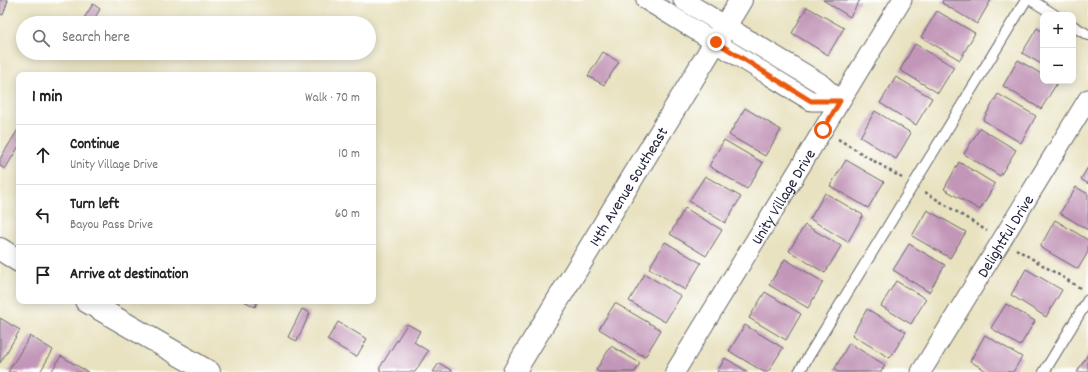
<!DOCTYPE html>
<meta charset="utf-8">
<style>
body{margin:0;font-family:Dekko,sans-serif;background:#f6f6f6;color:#202124}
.controls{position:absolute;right:12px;top:12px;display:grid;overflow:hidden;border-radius:8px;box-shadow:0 2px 10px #0003}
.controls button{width:36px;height:36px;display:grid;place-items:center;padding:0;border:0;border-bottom:1px solid #e0e0e0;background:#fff;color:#202124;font:20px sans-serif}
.stop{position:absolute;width:12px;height:12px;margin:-9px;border:3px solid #ea580c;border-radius:50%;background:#fff}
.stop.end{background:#ea580c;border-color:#fff;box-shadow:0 1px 4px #0008}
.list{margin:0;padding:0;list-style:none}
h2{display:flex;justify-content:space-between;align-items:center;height:52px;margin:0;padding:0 16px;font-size:17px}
h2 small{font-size:13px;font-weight:400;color:#757577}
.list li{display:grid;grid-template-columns:26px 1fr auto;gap:12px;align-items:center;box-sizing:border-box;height:60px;padding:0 16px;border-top:1px solid #e0e0e0}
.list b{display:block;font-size:15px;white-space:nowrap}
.list p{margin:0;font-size:13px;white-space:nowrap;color:#757577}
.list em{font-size:13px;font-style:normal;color:#757577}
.icon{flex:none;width:22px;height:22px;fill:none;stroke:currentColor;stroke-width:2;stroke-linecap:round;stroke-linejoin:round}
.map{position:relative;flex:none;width:1088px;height:372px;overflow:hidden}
.search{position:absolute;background:#fff;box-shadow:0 2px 10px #0003;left:16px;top:16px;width:360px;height:44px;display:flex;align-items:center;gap:10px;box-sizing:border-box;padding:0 14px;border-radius:22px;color:#757577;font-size:15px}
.panel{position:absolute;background:#fff;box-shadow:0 2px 10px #0003;left:16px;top:72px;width:360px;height:232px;border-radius:8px}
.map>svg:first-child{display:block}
.building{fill:#c296b8}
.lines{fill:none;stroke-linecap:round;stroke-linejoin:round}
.service-casing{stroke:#67656a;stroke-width:12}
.minor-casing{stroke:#67656a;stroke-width:21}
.tertiary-casing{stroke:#67656a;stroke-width:24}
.path{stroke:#67656a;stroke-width:2.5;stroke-dasharray:3 3;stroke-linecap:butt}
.service{stroke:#fff;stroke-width:10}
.minor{stroke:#fff;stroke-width:19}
.tertiary{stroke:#fff;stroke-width:22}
.route{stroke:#ea580c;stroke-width:5}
.labels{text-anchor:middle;stroke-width:3.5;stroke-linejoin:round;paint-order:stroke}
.street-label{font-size:16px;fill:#22223b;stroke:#fff}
</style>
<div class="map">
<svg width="1088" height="372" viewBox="0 0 1088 372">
<rect width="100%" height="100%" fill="#fff"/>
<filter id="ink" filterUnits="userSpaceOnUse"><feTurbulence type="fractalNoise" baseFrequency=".025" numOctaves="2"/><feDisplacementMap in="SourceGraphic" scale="8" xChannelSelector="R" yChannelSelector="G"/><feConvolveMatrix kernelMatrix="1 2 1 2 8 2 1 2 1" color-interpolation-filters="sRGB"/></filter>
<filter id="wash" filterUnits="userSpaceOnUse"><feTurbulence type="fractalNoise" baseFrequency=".012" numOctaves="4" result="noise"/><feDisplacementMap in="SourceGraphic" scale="16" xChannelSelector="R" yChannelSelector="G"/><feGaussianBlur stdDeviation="0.9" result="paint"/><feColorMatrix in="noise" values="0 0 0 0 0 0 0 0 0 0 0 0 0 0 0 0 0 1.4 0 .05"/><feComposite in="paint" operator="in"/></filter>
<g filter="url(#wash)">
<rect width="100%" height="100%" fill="#e8e2c0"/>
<g id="blocks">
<g class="building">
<path d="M 0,0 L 8,0 L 3,15 L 0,14 Z"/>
<path d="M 823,0 L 860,0 L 850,17 Z"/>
<path d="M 943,0 L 991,0 L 977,24 L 942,3 Z"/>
<path d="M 93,4 L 100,9 L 92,23 L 81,23 Z"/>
<path d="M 807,7 L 844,28 L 828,55 L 792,33 Z"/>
<path d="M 937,11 L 975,33 L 960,60 L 921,37 Z"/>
<path d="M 1037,28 L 1043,32 L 1043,65 L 1022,53 Z"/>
<path d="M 915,44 L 954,67 L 938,93 L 900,70 Z"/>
<path d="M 603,52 L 619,62 L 604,85 L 588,76 Z"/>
<path d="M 1018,60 L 1043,75 L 1043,81 L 1054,81 L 1057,83 L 1041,109 L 1003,86 Z"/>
<path d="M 896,77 L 932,98 L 916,125 L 880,103 Z"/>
<path d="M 998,94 L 1036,116 L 1021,143 L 983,120 Z"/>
<path d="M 745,108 L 781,130 L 765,156 L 729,135 Z"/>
<path d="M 875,111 L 911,133 L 896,159 L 860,137 Z"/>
<path d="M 19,128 L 19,146 L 5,169 L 0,166 L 0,159 Z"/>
<path d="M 980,128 L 1016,150 L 1000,176 L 964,154 Z"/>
<path d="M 724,140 L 763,163 L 747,189 L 709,166 Z"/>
<path d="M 846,160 L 884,182 L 868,208 L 830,186 Z"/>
<path d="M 959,162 L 995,184 L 980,210 L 944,189 Z"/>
<path d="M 1088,167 L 1088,184 L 1081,179 Z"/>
<path d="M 705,176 L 741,197 L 725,223 L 689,201 Z"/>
<path d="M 1076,187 L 1088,194 L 1088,230 L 1060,213 Z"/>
<path d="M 825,193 L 863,215 L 848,242 L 810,219 Z"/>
<path d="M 685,208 L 722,230 L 706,256 L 670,234 Z"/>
<path d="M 927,210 L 966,232 L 950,258 L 912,236 Z"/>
<path d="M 1055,220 L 1088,240 L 1088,252 L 1078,269 L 1040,247 Z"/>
<path d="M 805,225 L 841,246 L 825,273 L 789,251 Z"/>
<path d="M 665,242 L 701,263 L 685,290 L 649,268 Z"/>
<path d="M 909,244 L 945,265 L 929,292 L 893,270 Z"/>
<path d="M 785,259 L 823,282 L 808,308 L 769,285 Z"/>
<path d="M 1026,269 L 1062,290 L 1046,317 L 1011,295 Z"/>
<path d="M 645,274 L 681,296 L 665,322 L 629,301 Z"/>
<path d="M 896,281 L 926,299 L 911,324 L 881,306 Z"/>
<path d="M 765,292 L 801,314 L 786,340 L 749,318 Z"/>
<path d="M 244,301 L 258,301 L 255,307 Z"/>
<path d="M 615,303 L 661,330 L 645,357 L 599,329 Z"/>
<path d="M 1006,304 L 1035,321 L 1020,346 L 991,328 Z"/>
<path d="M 302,309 L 310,313 L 297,341 L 288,337 Z"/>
<path d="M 867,309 L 906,332 L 890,358 L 852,335 Z"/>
<path d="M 0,318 L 20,330 L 0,363 Z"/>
<path d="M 338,322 L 367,339 L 357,356 L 355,356 L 327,340 Z"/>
<path d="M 407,324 L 420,331 L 414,342 L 428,351 L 415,372 L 379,372 L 381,370 L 379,369 Z"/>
<path d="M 745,325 L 783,348 L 768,372 L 764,372 L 729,351 Z"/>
<path d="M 985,335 L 1022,357 L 1013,372 L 988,372 L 970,361 Z"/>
<path d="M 30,336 L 53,350 L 40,372 L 8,372 Z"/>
<path d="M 849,343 L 885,365 L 881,372 L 838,372 L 834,370 Z"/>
<path d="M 611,346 L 640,363 L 635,372 L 599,372 L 596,370 Z"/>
<path d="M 1088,354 L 1088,372 L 1077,372 Z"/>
<path d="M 61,356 L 88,372 L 51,372 Z"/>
<path d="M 725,358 L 748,372 L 717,372 Z"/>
<path d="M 439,363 L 454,372 L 433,372 Z"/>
</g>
</g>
</g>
<g filter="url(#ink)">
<use href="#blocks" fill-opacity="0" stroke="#67656a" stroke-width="1"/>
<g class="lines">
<defs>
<g id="service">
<path d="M 1031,0 L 1055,15"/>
<path d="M 1073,26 L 1088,35"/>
<path d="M 799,372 L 1026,0"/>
<path d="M 1044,372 L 1088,300"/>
</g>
<g id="minor">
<path d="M 646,0 L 811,101 L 840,101"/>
<path d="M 683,0 L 820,83 L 840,101"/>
<path id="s1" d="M 675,372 L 902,0"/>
<path id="s2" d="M 921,372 L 1088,99"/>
</g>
<g id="tertiary">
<path d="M 0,249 L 19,261"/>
<path d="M 86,301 L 209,372"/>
<path id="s3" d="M 514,372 L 741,0"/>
</g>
</defs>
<use href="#service" class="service-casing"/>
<use href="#minor" class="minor-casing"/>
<use href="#tertiary" class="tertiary-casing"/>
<g class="path">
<path d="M 838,139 L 902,178"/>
<path d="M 925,192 L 987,231"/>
<path d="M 1016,249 L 1082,289"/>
</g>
<use href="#service" class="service"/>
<use href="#minor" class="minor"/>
<use href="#tertiary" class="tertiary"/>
</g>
</g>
<g class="lines" filter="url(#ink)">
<path class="route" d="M 716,42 L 811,101 L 840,101 L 823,130"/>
</g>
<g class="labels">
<g class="street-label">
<text dy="6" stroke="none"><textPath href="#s3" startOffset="218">14th Avenue Southeast</textPath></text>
<text dy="6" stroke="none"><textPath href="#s1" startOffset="206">Unity Village Drive</textPath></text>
<text dy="6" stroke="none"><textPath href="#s2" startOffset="160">Delightful Drive</textPath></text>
</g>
</g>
</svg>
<div class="controls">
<button>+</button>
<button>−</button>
</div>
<div class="stop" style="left:823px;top:130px"></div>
<div class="stop end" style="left:716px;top:42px"></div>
<div class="search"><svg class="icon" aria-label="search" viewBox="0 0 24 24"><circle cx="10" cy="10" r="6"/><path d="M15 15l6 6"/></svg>Search here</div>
<section class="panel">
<h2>1 min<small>Walk · 70 m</small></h2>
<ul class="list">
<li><svg class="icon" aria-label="ahead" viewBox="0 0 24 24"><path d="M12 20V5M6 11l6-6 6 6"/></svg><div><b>Continue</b><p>Unity Village Drive</p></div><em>10 m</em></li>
<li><svg class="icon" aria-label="left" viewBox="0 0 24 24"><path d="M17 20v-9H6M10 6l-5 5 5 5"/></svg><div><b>Turn left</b><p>Bayou Pass Drive</p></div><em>60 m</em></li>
<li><svg class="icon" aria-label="arrive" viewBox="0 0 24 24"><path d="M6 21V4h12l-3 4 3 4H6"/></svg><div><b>Arrive at destination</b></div></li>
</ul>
</section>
</div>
